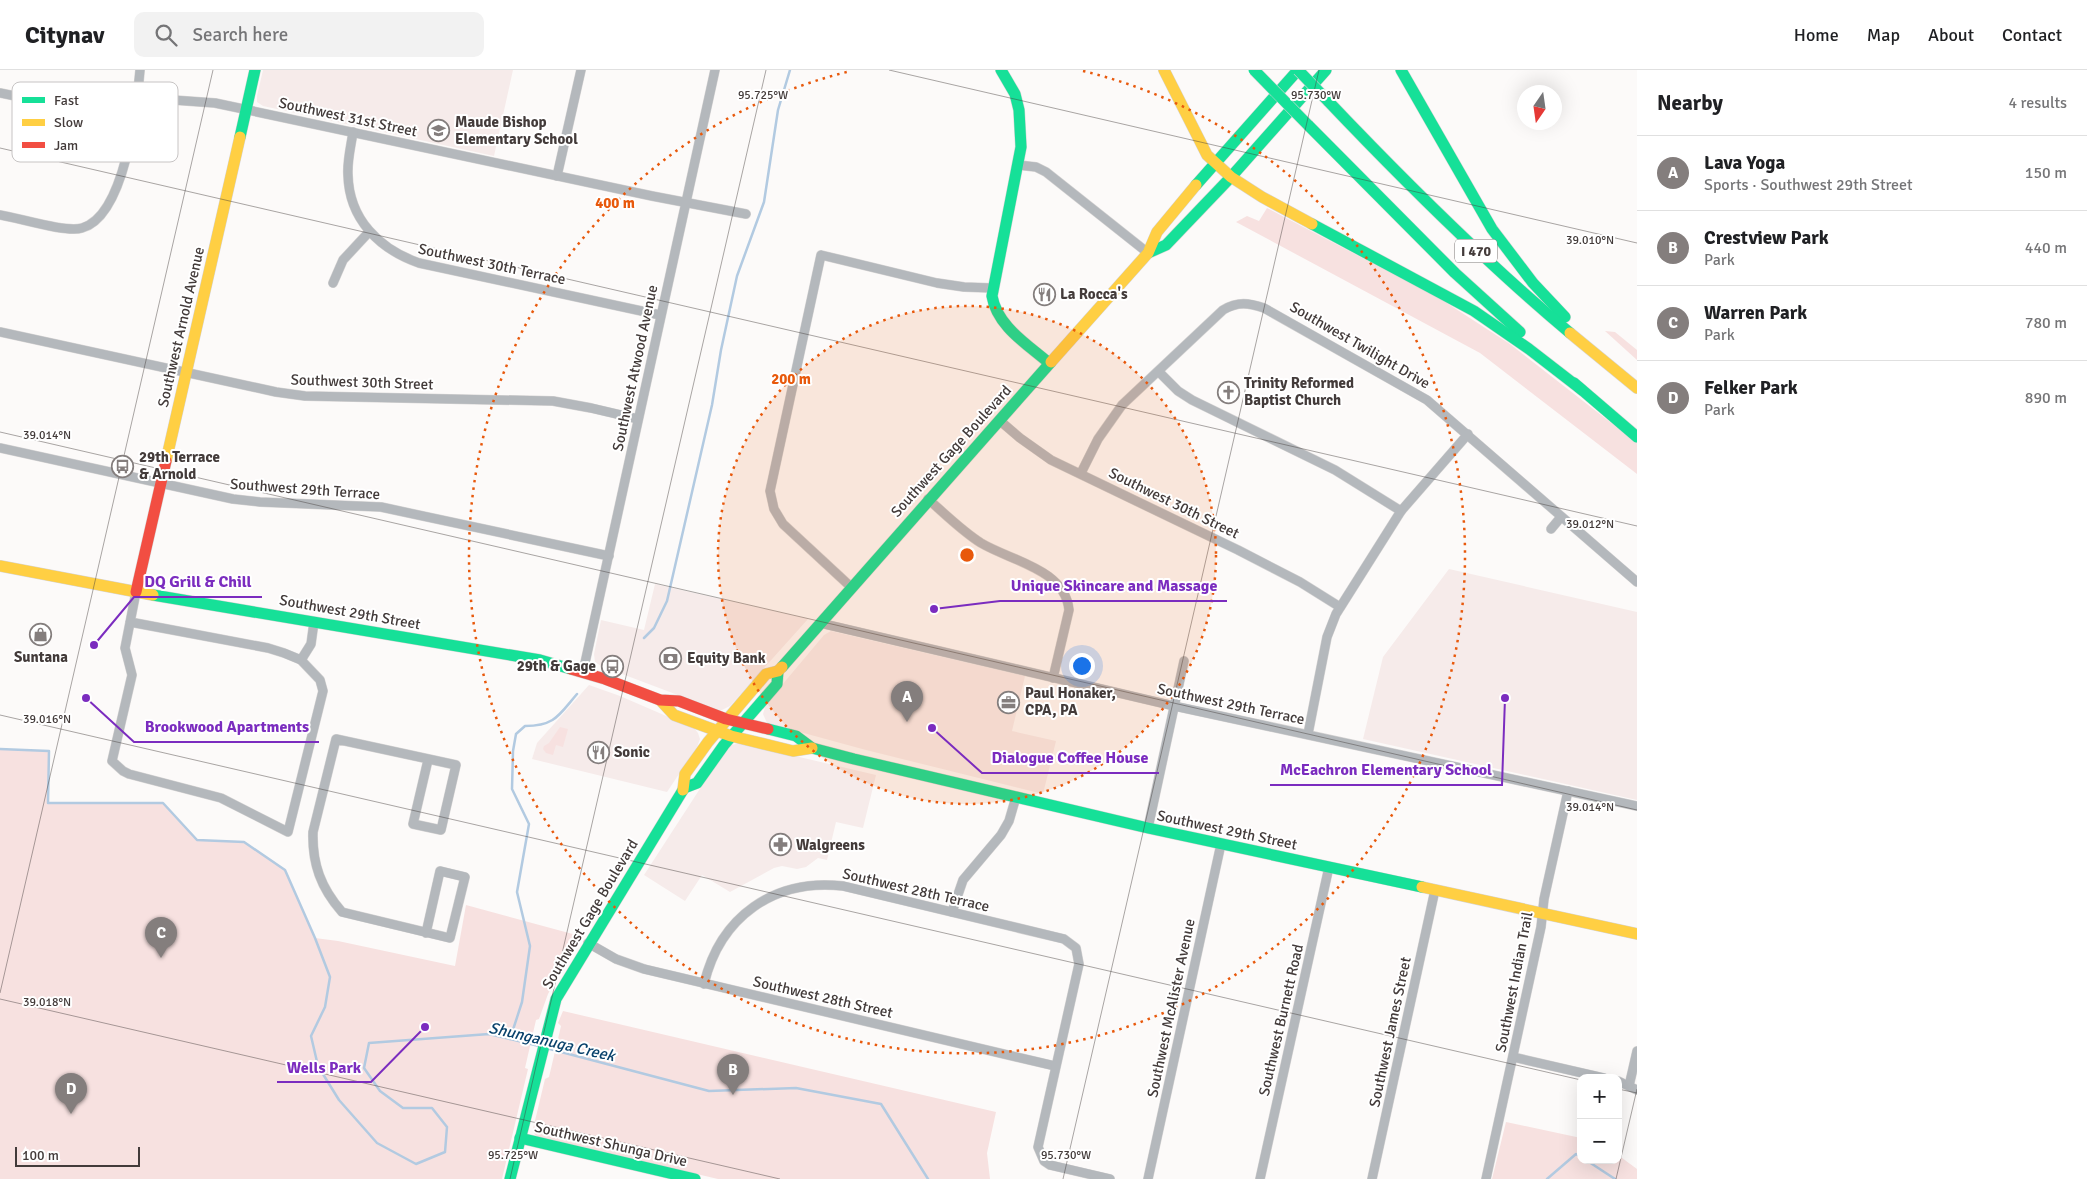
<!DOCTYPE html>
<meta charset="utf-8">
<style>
body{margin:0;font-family:Signika,sans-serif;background:#f2f2f2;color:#202124}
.controls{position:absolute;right:15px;bottom:15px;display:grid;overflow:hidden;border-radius:10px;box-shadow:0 5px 20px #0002}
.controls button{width:45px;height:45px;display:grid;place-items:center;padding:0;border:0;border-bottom:1px solid #e0e0e0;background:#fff;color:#202124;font:25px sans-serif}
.compass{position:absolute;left:1517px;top:15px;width:45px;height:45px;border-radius:50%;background:#fff;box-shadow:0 5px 20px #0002;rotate:193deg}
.scale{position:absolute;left:15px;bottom:12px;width:125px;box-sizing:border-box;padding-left:5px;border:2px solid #433b3a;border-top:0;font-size:14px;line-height:18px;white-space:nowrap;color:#433b3a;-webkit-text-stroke:4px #fff;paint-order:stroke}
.you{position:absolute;left:1081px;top:595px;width:18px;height:18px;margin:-12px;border:4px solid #fff;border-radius:50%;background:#1a73e8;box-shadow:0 0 0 8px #1a73e833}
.badge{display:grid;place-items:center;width:32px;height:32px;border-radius:50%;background:#847e7d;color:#fff;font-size:16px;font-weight:700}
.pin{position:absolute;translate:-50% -41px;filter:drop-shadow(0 1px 2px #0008)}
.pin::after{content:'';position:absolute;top:26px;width:18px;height:15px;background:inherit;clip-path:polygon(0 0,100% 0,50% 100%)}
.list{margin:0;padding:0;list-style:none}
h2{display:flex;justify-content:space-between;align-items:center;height:65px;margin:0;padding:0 20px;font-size:21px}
h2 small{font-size:16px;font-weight:400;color:#757577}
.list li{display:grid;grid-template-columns:32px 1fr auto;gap:15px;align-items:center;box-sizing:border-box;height:75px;padding:0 20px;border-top:1px solid #e0e0e0}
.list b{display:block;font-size:19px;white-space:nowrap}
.list p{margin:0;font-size:16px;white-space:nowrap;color:#757577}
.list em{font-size:16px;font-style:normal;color:#757577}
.icon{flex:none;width:28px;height:28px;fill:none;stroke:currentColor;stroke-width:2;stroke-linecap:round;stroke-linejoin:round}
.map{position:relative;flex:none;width:1637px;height:1109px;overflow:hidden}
header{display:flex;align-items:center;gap:30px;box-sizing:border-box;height:70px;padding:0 25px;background:#fff;border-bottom:1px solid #e0e0e0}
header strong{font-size:24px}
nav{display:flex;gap:28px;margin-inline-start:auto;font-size:18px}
.search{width:350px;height:45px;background:#f2f2f2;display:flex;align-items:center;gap:12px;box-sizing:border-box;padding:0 18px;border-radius:10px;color:#757577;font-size:19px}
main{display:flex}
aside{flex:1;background:#fff}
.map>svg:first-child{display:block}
.built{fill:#f6ebea}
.green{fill:#f7e1e0}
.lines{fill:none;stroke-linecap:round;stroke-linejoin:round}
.stream{stroke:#b2cae1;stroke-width:2.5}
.street-casing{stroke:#d6d4d4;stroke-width:10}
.fast-casing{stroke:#d6d4d4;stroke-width:12}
.slow-casing{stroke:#d6d4d4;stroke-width:12}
.jam-casing{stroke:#d6d4d4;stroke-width:12}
.street{stroke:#b4b8bc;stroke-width:9}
.fast{stroke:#16e098;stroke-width:11}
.slow{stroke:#ffcf43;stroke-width:11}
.jam{stroke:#f24e42;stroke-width:11}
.fast-bridge-casing{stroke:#d6d4d4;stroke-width:12;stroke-linecap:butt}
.fast-bridge{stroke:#16e098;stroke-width:11}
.ticks{fill:none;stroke:#433b3a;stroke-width:1;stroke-opacity:0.45}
.ring{fill:none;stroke:#e8590c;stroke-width:2.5;stroke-dasharray:2.5 5}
.labels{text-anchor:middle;stroke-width:4;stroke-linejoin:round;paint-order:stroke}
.shield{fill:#fff;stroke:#7b7675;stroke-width:1}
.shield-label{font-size:14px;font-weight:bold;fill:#433b3a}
.street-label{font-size:15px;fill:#433b3a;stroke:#fff}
.poi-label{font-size:15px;font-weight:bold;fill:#433b3a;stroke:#fff;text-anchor:start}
.water-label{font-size:16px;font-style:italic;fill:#09426c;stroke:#fff}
.key{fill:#fff;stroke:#c7c4c4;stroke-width:1}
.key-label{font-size:14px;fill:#433b3a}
.ticks-label{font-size:12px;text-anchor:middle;fill:#433b3a;stroke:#fff;stroke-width:4;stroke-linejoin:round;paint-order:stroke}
.centre{fill:#e8590c;stroke:#fff;stroke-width:2.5}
.ring-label{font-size:15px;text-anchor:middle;font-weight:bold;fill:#e8590c;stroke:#fff;stroke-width:4;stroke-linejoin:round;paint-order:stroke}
.leader{fill:none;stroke:#7b2cbf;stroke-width:2}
.callout-dot{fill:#7b2cbf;stroke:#fff;stroke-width:2}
.callout-label{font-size:16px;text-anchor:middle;font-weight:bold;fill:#7b2cbf;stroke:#fff;stroke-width:4;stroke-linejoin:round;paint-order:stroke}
</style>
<header>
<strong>Citynav</strong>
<div class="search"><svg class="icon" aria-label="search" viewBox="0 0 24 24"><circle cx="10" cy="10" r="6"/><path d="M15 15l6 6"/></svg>Search here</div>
<nav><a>Home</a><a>Map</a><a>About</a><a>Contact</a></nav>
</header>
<main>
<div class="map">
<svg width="1637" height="1109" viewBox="0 0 1637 1109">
<rect width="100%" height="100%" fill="#fcfaf9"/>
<g class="built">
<path d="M 263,0 L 513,0 L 494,86 L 263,36 L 257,32 L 257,26 Z"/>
<path d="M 1449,499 L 1637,542 L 1637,730 L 1363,669 L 1383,587 Z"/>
<path d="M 655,514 L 808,549 L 730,636 L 720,641 L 601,596 L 595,592 L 594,584 L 601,550 L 644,560 Z"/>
<path d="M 831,561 L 1025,606 L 1012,661 L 1056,671 L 1043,724 L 866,680 L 767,653 L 763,644 L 766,634 L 824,565 Z"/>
<path d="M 589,615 L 620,626 L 694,658 L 698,663 L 700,669 L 697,677 L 667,722 L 532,689 L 537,673 Z"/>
<path d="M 740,673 L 876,705 L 863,758 L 836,752 L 827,790 L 818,788 L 806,797 L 797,799 L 782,796 L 774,798 L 730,822 L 702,805 L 685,831 L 644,805 L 716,694 L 732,675 Z"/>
</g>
<g class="green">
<path d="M 1267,138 L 1439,228 L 1510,274 L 1637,373 L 1637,404 L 1480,283 L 1236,152 L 1247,146 L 1259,151 Z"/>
<path d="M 1605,261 L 1615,262 L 1637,280 L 1637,290 Z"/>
<path d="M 560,657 L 568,659 L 563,677 L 556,675 L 553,685 L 546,683 L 543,679 L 544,676 L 549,673 Z"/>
<path d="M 0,679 L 49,681 L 49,733 L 163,733 L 197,770 L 244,772 L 285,800 L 315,868 L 338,871 L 455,896 L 466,835 L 580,866 L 548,924 L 539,949 L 536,950 L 525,998 L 528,999 L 502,1109 L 0,1109 Z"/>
<path d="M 563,941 L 996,1042 L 987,1083 L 990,1109 L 718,1109 L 539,1067 L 535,1065 L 533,1059 L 545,1009 L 549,1007 L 561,956 L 558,953 Z"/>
<path d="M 1506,1052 L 1581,1068 L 1581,1090 L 1618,1090 L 1618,1085 L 1637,1099 L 1637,1109 L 1492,1109 Z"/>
</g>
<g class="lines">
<g class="stream">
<path d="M 644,568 L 654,558 L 667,531 L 712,335 L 721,280 L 737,206 L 764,132 L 778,40 L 790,0"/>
<path d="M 0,679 L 49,681 L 48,733 L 163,733 L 197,770 L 244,772 L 285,800 L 315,868 L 330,907 L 325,937 L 311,966 L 318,996 L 339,1030 L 377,1073 L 416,1094 L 445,1082 L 447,1057 L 432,1038 L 403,1038 L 380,1021 L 364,998 L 369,973 L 489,964 L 539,976"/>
<path d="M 510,969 L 522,932 L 530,876 L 517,822 L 529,754 L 512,719 L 513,681 L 516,664 L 525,656 C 555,656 559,645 577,624"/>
<path d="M 546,978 L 709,1021 L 796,1018 L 881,1034 L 928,1109"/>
<path d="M 1586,1090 L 1615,1109"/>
<path d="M 1547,1109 L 1576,1084 L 1581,1087"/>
</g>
<defs>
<g id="street">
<path d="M 0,23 L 54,34 L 73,36 L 137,34 L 173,30 L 215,33 L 652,126 L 746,144"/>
<path d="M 353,62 C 351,76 347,91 348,105 C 349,149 379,179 419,193 L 660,245"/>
<path d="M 1018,95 L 1036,97 L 1046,102 L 1148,183"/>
<path d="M 557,106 L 581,0"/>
<path d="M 0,145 C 19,148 66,163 82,158 C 125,146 137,37 140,0"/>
<path d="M 333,213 L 343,190 L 369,162"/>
<path d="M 0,262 L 276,322 L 305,326 L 553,331 L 591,338 L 638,349"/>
<path d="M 1159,302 L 1178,321 L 1192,330 L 1335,400 L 1401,441"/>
<path d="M 999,350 L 1020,368 L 1051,390 L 1238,480 L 1300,512 L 1340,537"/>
<path d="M 0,378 L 233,429 L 260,432 L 381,437 L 609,486"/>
<path d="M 1081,403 L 1098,369 L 1122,335 L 1223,240 C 1238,231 1249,233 1264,238 L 1427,330 L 1637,512"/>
<path d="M 928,429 C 945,444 962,461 981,473 C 1011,491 1065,499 1069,540 L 1053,608"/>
<path d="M 1551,459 L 1561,447"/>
<path d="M 851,517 L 783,454 L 774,439 L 770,421 L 821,185 L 937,213 L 964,217 L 992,218"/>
<path d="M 130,552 L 268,578 L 284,583 L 301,590 L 320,610 L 323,621 L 288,762 L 221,728 L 129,704 L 123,701 L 112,691 L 132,605 L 125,578 L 136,522"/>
<path d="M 820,553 L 1174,636 L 1637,736"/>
<path d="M 301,590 L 311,574 L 314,552"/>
<path d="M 583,602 L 715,0"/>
<path d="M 1308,664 L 1327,567 L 1336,544 L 1401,441 L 1468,364"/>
<path d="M 1148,758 L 1184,591"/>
<path d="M 952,842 L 963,810 L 1001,765 L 1009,751 L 1016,727"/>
<path d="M 426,863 L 440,801 L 465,807 L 450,868 L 342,842 C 321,818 312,794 313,762 L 336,669 L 456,695 L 441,760 L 413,754 L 428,690"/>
<path d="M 588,873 L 616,889 L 644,899 L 1055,996"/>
<path d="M 704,914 C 720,847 774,808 843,816 L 1064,869 L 1076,878 L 1079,894 L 1038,1077 L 1044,1091 L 1050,1095 L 1110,1109"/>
<path d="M 1513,987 L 1604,1008"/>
<path d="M 1618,1011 L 1637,1020"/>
<path d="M 1629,1016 L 1637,981"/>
<path d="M 1148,1109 L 1221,774"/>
<path d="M 1260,1109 L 1329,797"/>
<path d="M 1372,1109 L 1435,820"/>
<path d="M 1486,1109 L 1541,857 L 1544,829 L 1568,721"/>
</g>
<g id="fast">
<path d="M 1001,0 L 1015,24 L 1019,40 L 1021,77 L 992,226 C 997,256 1027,274 1049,293"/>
<path d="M 1401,0 L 1492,159 L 1533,213 L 1565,247"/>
<path d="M 1328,31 C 1405,112 1484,191 1570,263"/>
<path d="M 1308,55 L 1455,203 L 1520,262"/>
<path d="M 240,67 L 255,0"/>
<path d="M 1196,115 L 1298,0"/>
<path d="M 1312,154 L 1474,241 L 1529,279 L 1582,320"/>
<path d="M 1148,183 L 1166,175 L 1231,107 L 1326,0"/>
<path d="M 1574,313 L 1637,367"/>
<path d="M 153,525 L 540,590 L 571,599"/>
<path d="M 782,597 L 1051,292"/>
<path d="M 768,659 L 796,666 L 812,678 L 854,689 L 1148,758 L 1422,817"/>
<path d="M 684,718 L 697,713 L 724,675 L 777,614 L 778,601"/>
<path d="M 520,1068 L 695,1109"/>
<path d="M 510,1109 L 556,929 L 683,720"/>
</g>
<g id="slow">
<path d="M 1164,0 L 1207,85 L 1231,107 L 1262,127 L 1312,154"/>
<path d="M 1570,263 L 1637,318"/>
<path d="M 1051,292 L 1148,183 L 1157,162 L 1196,115"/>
<path d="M 166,391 L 240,67"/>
<path d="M 0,496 L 153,525"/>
<path d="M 660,630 L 674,645 L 731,666 L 793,681 L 812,678"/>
<path d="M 683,720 L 685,704 L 708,672 L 766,604 L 778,601 L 782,597"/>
<path d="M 1422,817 L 1637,864"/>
</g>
<g id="jam">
<path d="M 136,522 L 166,391"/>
<path d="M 571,599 L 605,609 L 660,630 L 679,631 L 726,649 L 768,659"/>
</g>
</defs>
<use href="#street" class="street-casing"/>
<use href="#fast" class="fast-casing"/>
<use href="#slow" class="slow-casing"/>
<use href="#jam" class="jam-casing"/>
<use href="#street" class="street"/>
<use href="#fast" class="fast"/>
<use href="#slow" class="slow"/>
<use href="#jam" class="jam"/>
<defs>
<g id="fast-bridge">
<path d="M 1254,0 L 1308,55"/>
<path d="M 1298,0 L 1328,31"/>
</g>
</defs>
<use href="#fast-bridge" class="fast-bridge-casing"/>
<use href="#fast-bridge" class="fast-bridge"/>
</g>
<path class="ticks" d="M 889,0 L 1637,173M 0,78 L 1637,456M 0,362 L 1637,740M 0,645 L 1581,1010M 0,923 L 213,0M 0,929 L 780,1109M 1618,1019 L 1637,1023M 510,1109 L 766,0M 1063,1109 L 1319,0M 1616,1109 L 1637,1019"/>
<circle cx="967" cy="485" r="249" fill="#e8590c" fill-opacity=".12"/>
<g class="ring">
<circle cx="967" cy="485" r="249"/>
<path d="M1083 1A498 498 0 1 1 851 1"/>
</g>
<defs>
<symbol id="school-ring" viewBox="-11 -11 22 22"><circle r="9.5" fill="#fff" stroke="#847e7d" stroke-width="1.5"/><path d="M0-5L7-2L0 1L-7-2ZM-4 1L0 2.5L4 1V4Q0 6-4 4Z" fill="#847e7d"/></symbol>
<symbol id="restaurant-ring" viewBox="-11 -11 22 22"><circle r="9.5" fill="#fff" stroke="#847e7d" stroke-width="1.5"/><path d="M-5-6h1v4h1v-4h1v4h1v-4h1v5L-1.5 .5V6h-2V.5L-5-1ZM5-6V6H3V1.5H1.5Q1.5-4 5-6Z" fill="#847e7d"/></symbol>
<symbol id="church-ring" viewBox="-11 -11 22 22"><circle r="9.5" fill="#fff" stroke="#847e7d" stroke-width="1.5"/><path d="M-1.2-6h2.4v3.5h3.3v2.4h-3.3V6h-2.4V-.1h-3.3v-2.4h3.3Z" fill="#847e7d"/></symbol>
<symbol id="bus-ring" viewBox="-11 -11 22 22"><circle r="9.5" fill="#fff" stroke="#847e7d" stroke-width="1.5"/><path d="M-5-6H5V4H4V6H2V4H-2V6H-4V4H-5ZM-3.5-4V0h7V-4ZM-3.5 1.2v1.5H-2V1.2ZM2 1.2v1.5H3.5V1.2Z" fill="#847e7d"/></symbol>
<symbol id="shop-ring" viewBox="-11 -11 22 22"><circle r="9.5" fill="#fff" stroke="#847e7d" stroke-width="1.5"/><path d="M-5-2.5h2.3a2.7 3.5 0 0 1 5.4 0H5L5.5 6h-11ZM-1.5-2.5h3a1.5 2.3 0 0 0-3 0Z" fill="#847e7d"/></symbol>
<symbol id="bank-ring" viewBox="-11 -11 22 22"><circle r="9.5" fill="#fff" stroke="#847e7d" stroke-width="1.5"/><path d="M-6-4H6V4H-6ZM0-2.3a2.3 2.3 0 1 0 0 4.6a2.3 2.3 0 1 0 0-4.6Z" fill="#847e7d"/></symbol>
<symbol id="office-ring" viewBox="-11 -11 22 22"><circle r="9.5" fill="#fff" stroke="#847e7d" stroke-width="1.5"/><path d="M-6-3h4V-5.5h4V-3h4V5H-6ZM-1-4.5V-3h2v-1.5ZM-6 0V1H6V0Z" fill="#847e7d"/></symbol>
<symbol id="pharmacy-ring" viewBox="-11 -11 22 22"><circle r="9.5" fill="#fff" stroke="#847e7d" stroke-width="1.5"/><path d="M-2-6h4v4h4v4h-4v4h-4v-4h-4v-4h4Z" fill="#847e7d"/></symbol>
</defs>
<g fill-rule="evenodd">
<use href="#school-ring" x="426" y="48" width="25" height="25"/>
<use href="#restaurant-ring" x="1032" y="212" width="25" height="25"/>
<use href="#church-ring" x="1216" y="310" width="25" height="25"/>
<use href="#bus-ring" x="110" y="384" width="25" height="25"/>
<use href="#shop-ring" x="28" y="552" width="25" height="25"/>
<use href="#bank-ring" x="658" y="576" width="25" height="25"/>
<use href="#bus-ring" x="600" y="584" width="25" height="25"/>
<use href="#office-ring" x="996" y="620" width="25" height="25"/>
<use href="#restaurant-ring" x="586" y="670" width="25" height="25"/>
<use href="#pharmacy-ring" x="768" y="762" width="25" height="25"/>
</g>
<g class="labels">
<rect class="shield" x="1455" y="169.5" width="42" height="23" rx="4"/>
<g class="shield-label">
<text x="1476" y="186">I 470</text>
</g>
<g class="street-label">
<text transform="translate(348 47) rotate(12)" y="5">Southwest 31st Street</text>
<text transform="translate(492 194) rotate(12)" y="5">Southwest 30th Terrace</text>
<text transform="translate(181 257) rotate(-77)" y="5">Southwest Arnold Avenue</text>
<text transform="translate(1360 275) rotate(30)" y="5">Southwest Twilight Drive</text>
<text transform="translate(635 298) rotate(-78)" y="5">Southwest Atwood Avenue</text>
<text transform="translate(362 312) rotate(2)" y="5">Southwest 30th Street</text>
<text transform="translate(951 381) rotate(-48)" y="5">Southwest Gage Boulevard</text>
<text transform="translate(305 419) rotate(4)" y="5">Southwest 29th Terrace</text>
<text transform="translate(1174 433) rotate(26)" y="5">Southwest 30th Street</text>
<text transform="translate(350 542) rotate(10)" y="5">Southwest 29th Street</text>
<text transform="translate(1231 634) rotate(12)" y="5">Southwest 29th Terrace</text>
<text transform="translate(1227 760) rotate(12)" y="5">Southwest 29th Street</text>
<text transform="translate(916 820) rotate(13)" y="5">Southwest 28th Terrace</text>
<text transform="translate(590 844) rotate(-59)" y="5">Southwest Gage Boulevard</text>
<text transform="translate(1514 912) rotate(-79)" y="5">Southwest Indian Trail</text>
<text transform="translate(823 927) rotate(13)" y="5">Southwest 28th Street</text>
<text transform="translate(1171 938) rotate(-78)" y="5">Southwest McAlister Avenue</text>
<text transform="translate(1281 950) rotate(-77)" y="5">Southwest Burnett Road</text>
<text transform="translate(1390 962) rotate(-78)" y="5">Southwest James Street</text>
<text transform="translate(611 1074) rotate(13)" y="5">Southwest Shunga Drive</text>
</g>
<g class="poi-label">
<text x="455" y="57">Maude Bishop<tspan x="455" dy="17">Elementary School</tspan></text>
<text x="1060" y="229">La Rocca's</text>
<text x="1244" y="318">Trinity Reformed<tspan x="1244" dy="17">Baptist Church</tspan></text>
<text x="139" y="392">29th Terrace<tspan x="139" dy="17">&amp; Arnold</tspan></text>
<text x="41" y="592" text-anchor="middle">Suntana</text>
<text x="687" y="593">Equity Bank</text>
<text x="596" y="601" text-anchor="end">29th &amp; Gage</text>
<text x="1025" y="628">Paul Honaker,<tspan x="1025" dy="17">CPA, PA</tspan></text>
<text x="614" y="687">Sonic</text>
<text x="796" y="780">Walgreens</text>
</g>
<g class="water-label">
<text transform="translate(552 971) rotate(13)" y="6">Shunganuga Creek</text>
</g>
</g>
<rect x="12" y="12" width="166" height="80" rx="8" class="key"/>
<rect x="22" y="27" width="23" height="6" fill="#16e098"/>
<rect x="22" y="49" width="23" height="7" fill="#ffcf43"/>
<rect x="22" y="72" width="23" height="6" fill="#f24e42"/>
<g class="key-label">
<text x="54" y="35">Fast</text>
<text x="54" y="57">Slow</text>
<text x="54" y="80">Jam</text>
</g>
<g class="ticks-label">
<text x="763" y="29">95.725°W</text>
<text x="1316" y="29">95.730°W</text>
<text x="1590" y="174">39.010°N</text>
<text x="47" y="369">39.014°N</text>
<text x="1590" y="458">39.012°N</text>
<text x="47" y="653">39.016°N</text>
<text x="1590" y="741">39.014°N</text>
<text x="47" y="936">39.018°N</text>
<text x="513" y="1089">95.725°W</text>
<text x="1066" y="1089">95.730°W</text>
</g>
<circle cx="967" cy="485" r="8" class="centre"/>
<g class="ring-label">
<text x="615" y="138">400 m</text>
<text x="791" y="314">200 m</text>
</g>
<path class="leader" d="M94 575L134 527H262M934 539L1000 531H1227M86 628L134 672H319M932 658L982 703H1159M1505 628L1502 715H1270M425 957L371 1012H277"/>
<g class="callout-dot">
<circle cx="94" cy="575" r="5"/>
<circle cx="934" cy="539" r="5"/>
<circle cx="86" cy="628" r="5"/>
<circle cx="932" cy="658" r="5"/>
<circle cx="1505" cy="628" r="5"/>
<circle cx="425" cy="957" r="5"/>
</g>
<g class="callout-label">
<text x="198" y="517">DQ Grill &amp; Chill</text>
<text x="1114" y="521">Unique Skincare and Massage</text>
<text x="227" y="662">Brookwood Apartments</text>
<text x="1070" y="693">Dialogue Coffee House</text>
<text x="1386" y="705">McEachron Elementary School</text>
<text x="324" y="1003">Wells Park</text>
</g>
</svg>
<div class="controls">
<button>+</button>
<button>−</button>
</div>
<svg class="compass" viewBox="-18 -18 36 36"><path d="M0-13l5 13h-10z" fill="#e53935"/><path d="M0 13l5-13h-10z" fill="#757577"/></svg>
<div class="scale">100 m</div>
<div class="you"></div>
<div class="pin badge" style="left:907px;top:652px">A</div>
<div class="pin badge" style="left:733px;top:1025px">B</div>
<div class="pin badge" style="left:161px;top:888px">C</div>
<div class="pin badge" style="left:71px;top:1044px">D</div>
</div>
<aside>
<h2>Nearby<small>4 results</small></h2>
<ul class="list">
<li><span class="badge">A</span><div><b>Lava Yoga</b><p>Sports · Southwest 29th Street</p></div><em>150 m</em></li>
<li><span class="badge">B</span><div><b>Crestview Park</b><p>Park</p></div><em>440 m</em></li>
<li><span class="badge">C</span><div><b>Warren Park</b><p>Park</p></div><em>780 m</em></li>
<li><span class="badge">D</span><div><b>Felker Park</b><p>Park</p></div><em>890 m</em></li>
</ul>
</aside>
</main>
